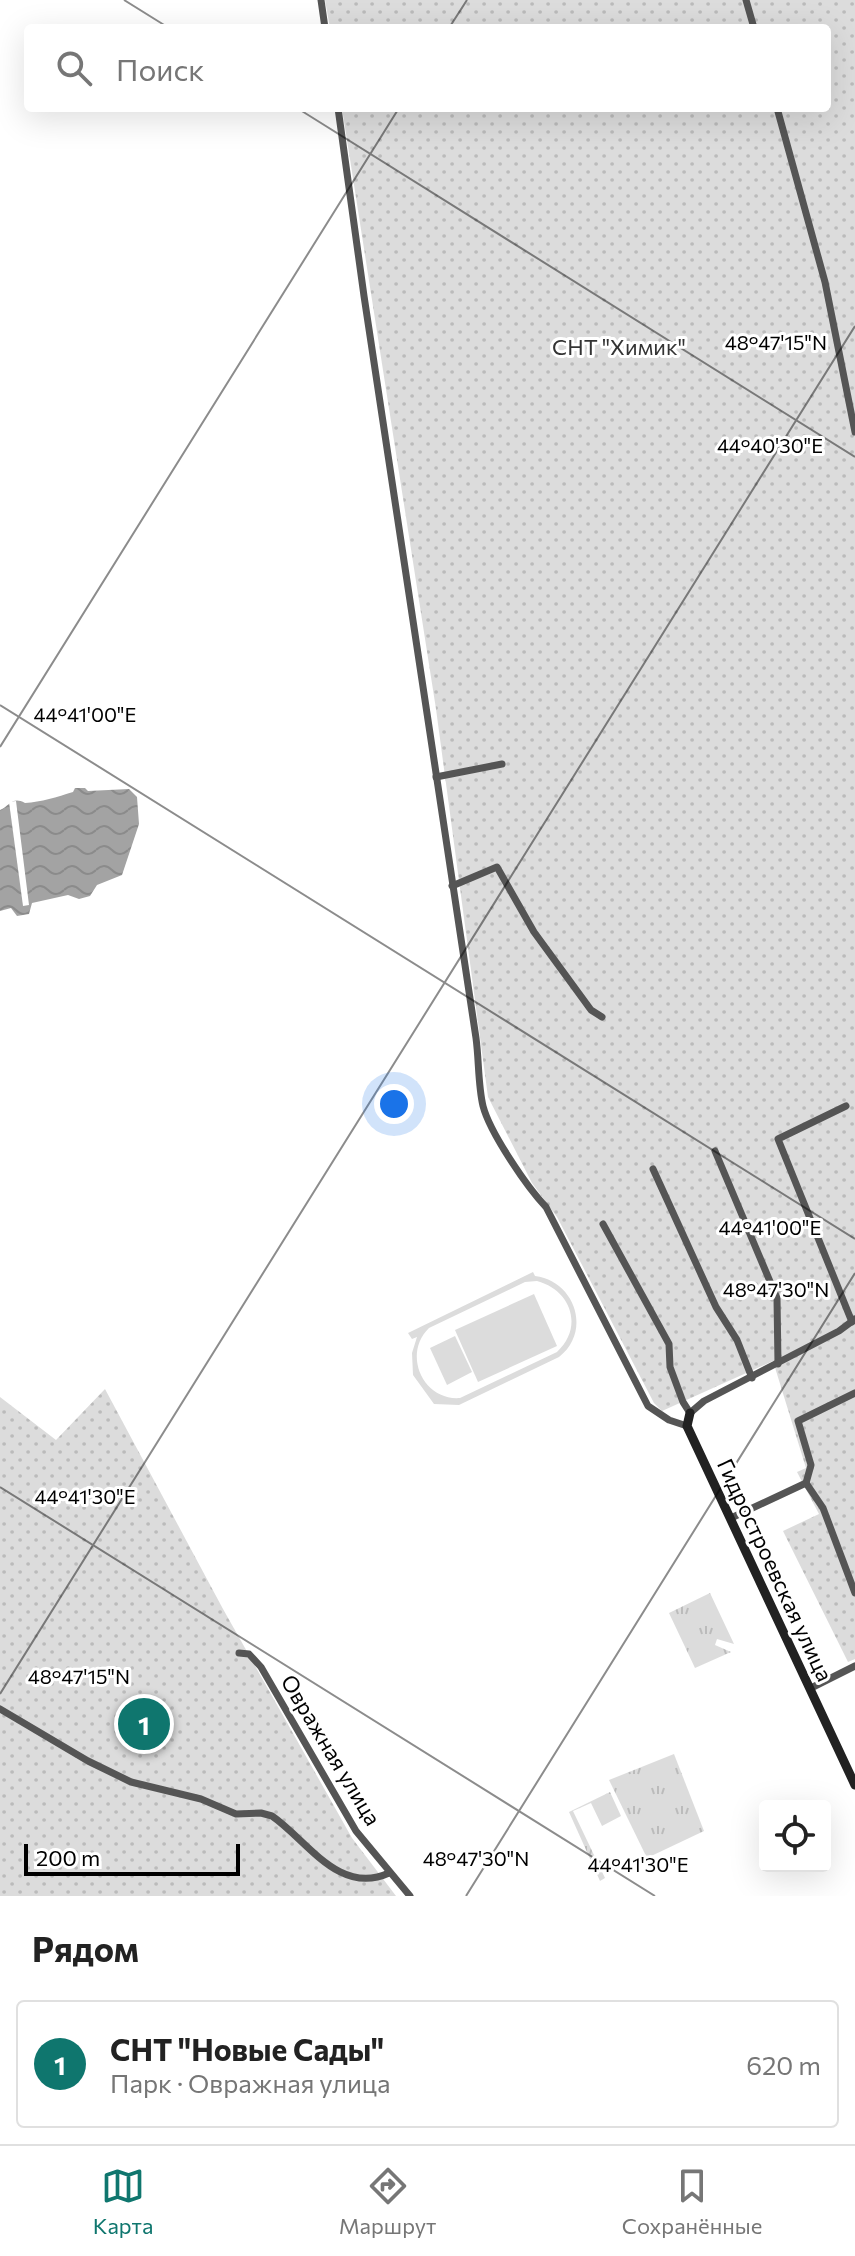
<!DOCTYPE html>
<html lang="ru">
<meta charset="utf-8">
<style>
body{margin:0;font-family:Commissioner,sans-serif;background:#f2f2f2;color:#222}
.controls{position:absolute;right:24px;bottom:24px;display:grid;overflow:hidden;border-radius:8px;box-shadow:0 8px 32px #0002}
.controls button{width:72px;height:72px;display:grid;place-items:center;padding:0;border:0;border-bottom:2px solid #e0e0e0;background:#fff;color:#222;font:40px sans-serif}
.scale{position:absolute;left:24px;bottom:20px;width:216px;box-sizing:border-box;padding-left:8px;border:4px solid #000;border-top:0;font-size:22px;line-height:28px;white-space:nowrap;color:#000;-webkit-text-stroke:6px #fff;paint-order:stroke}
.you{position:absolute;left:394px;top:1104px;width:28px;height:28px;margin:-20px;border:6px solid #fff;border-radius:50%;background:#1a73e8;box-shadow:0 0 0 12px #1a73e833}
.badge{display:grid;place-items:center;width:52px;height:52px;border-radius:50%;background:#0f766e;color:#fff;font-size:26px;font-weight:700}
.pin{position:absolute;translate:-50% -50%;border:4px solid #fff;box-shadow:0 2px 8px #0006}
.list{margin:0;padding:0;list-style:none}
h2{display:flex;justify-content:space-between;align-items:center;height:104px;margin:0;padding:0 32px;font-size:34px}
h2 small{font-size:26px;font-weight:400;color:#767676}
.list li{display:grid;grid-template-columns:52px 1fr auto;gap:24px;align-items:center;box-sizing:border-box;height:128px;margin:0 16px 16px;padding:0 16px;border:2px solid #e0e0e0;border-radius:8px}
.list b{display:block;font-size:30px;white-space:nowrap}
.list p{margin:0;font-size:26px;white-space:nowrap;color:#767676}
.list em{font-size:26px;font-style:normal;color:#767676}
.icon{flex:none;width:44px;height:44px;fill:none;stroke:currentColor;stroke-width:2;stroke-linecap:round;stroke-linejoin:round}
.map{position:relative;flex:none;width:855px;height:1896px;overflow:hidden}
.search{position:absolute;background:#fff;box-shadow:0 8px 32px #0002;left:24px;right:24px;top:24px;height:88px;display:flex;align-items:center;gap:20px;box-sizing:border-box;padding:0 28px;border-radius:8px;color:#767676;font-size:30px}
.sheet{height:248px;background:#fff}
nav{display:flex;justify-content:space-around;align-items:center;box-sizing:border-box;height:112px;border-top:2px solid #e0e0e0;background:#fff;font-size:22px;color:#767676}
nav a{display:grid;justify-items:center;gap:4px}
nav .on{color:#0f766e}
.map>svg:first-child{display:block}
.grass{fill:url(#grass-tufts)}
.garden{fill:url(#garden-dots)}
.pitch{fill:#dcdcdc;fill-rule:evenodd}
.water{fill:url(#water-waves)}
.pier{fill:#fff}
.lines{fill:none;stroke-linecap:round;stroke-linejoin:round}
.street{stroke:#555;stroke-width:7}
.secondary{stroke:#222;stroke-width:9}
.ticks{fill:none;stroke:#000;stroke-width:2;stroke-opacity:0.45}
.labels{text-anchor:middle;stroke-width:6;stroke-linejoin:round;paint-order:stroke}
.park-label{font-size:22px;fill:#333;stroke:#fff}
.street-label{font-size:22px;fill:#000;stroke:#fff}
.ticks-label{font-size:20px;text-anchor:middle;fill:#000;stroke:#fff;stroke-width:6;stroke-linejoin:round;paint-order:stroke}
</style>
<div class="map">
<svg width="855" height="1896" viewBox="0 0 855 1896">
<defs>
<pattern id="grass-tufts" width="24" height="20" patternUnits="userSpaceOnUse" patternTransform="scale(2)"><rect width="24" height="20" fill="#dcdcdc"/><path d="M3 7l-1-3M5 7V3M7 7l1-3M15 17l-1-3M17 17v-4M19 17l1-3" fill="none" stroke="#bbb"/></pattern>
<pattern id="garden-dots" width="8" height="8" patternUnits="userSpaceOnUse" patternTransform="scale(2)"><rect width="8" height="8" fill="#dcdcdc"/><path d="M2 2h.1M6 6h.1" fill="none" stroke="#bbb" stroke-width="1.8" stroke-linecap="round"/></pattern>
<pattern id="water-waves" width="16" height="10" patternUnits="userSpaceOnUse" patternTransform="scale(2)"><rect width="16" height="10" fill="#a3a3a3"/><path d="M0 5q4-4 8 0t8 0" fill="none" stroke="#8b8b8b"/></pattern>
</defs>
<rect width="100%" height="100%" fill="#fff"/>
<g class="grass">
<path d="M 710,1593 L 734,1644 L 717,1639 L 715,1645 L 731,1652 L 695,1668 L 669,1613 Z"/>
<path d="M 674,1754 L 704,1831 L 647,1858 L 609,1780 Z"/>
<path d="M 610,1792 L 621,1816 L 602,1826 L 591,1803 L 573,1811 L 605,1878 L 600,1881 L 569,1812 Z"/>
</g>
<g class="garden">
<path d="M 325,0 L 855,0 L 855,1659 L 848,1662 L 783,1531 L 819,1514 L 797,1472 L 806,1468 L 773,1361 L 662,1411 L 654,1403 L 557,1217 L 532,1183 L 488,1097 L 436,709 L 342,108 L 827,108 L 827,28 L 330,28 Z"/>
<path d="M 105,1389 L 223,1609 L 352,1838 L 396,1896 L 0,1896 L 0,1397 L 56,1440 Z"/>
</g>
<g class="pitch">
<path d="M 533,1272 L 535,1276 C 575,1281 592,1331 559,1357 L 459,1405 L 434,1404 L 413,1375 L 412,1353 L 417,1337 L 412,1339 L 408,1333 ZM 537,1281 C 571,1290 584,1327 557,1352 L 460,1398 C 423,1401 402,1354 429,1328 L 525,1282 Z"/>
<path d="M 534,1294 L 557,1346 L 478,1382 L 455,1330 Z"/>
<path d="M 455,1336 L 472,1372 L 447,1385 L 430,1348 Z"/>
</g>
<path class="water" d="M 75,788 L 85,788 L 88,791 L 129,789 L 137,797 L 139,824 L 122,875 L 97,885 L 90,896 L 79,899 L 68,895 L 32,903 L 29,914 L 17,916 L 11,908 L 0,911 L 0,810 C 10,806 12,796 25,803 C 41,802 57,797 73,792 Z"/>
<path class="pier" d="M 16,801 L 29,905 L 23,906 L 9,802 Z"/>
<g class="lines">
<g class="street">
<path d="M 321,0 L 325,28"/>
<path d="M 746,0 L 754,28"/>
<path d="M 338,108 L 364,296 L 476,1038 C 479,1060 478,1085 483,1106 C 490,1133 527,1187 546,1207 L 648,1406 L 669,1420 L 687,1426"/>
<path d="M 777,108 L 825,282 L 855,432"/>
<path d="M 436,777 L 502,764"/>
<path d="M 452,886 L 497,867 L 534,932 L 591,1010 L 602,1017"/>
<path d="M 846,1106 L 778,1139 L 852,1322"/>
<path d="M 715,1151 L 777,1298 L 778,1364"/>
<path d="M 653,1169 L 716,1307 L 737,1340 L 752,1378"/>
<path d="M 603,1224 L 669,1344 L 670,1367 L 683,1402 L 690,1413 L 704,1401 L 839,1331 L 855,1319"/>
<path d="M 806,1483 L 823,1508 L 855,1593"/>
<path d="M 731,1518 L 806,1483 L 811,1465 L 798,1421 L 855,1393"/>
<path d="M 239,1653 L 249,1654 L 261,1667 L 356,1831 L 410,1896"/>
<path d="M 811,1688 L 855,1666"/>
<path d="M 0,1709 L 88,1761 L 131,1782 L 201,1799 L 236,1814 L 261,1813 L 272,1816 C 307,1840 339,1896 389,1873"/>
</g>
<path class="secondary" d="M 690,1413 L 687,1426 L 855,1785"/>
</g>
<path class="ticks" d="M 124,0 L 169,28M 449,28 L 467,0M 297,108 L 855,457M 0,705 L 855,1239M 0,747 L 399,108M 0,1487 L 655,1896M 0,1694 L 855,326M 466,1896 L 855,1273"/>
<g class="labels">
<g class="park-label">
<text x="619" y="355">СНТ "Химик"</text>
</g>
<g class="street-label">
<text transform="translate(775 1570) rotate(65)" y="8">Гидростроевская улица</text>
<text transform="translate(331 1750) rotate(59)" y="8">Овражная улица</text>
</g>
</g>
<g class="ticks-label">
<text x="776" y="350">48°47'15"N</text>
<text x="770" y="453">44°40'30"E</text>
<text x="85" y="722">44°41'00"E</text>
<text x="770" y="1235">44°41'00"E</text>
<text x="776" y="1297">48°47'30"N</text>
<text x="85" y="1504">44°41'30"E</text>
<text x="79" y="1684">48°47'15"N</text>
<text x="476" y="1866">48°47'30"N</text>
<text x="638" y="1872">44°41'30"E</text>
</g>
</svg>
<div class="controls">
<button><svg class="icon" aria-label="locate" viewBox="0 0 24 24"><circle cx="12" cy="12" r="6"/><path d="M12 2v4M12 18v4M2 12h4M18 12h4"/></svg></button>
</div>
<div class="scale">200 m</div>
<div class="you"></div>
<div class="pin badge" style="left:144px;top:1724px">1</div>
<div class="search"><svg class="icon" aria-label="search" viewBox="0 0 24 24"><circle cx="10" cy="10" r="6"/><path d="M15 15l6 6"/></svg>Поиск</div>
</div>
<section class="sheet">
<h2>Рядом<small></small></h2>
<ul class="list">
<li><span class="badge">1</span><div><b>СНТ &quot;Новые Сады&quot;</b><p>Парк · Овражная улица</p></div><em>620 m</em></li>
</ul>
</section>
<nav>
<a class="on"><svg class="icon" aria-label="map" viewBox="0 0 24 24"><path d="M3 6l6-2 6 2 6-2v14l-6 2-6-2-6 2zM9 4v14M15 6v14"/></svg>Карта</a>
<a><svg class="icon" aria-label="directions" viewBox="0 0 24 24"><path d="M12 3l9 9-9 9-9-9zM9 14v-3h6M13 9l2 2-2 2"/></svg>Маршрут</a>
<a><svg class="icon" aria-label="saved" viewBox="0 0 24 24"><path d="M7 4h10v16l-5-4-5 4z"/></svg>Сохранённые</a>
</nav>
